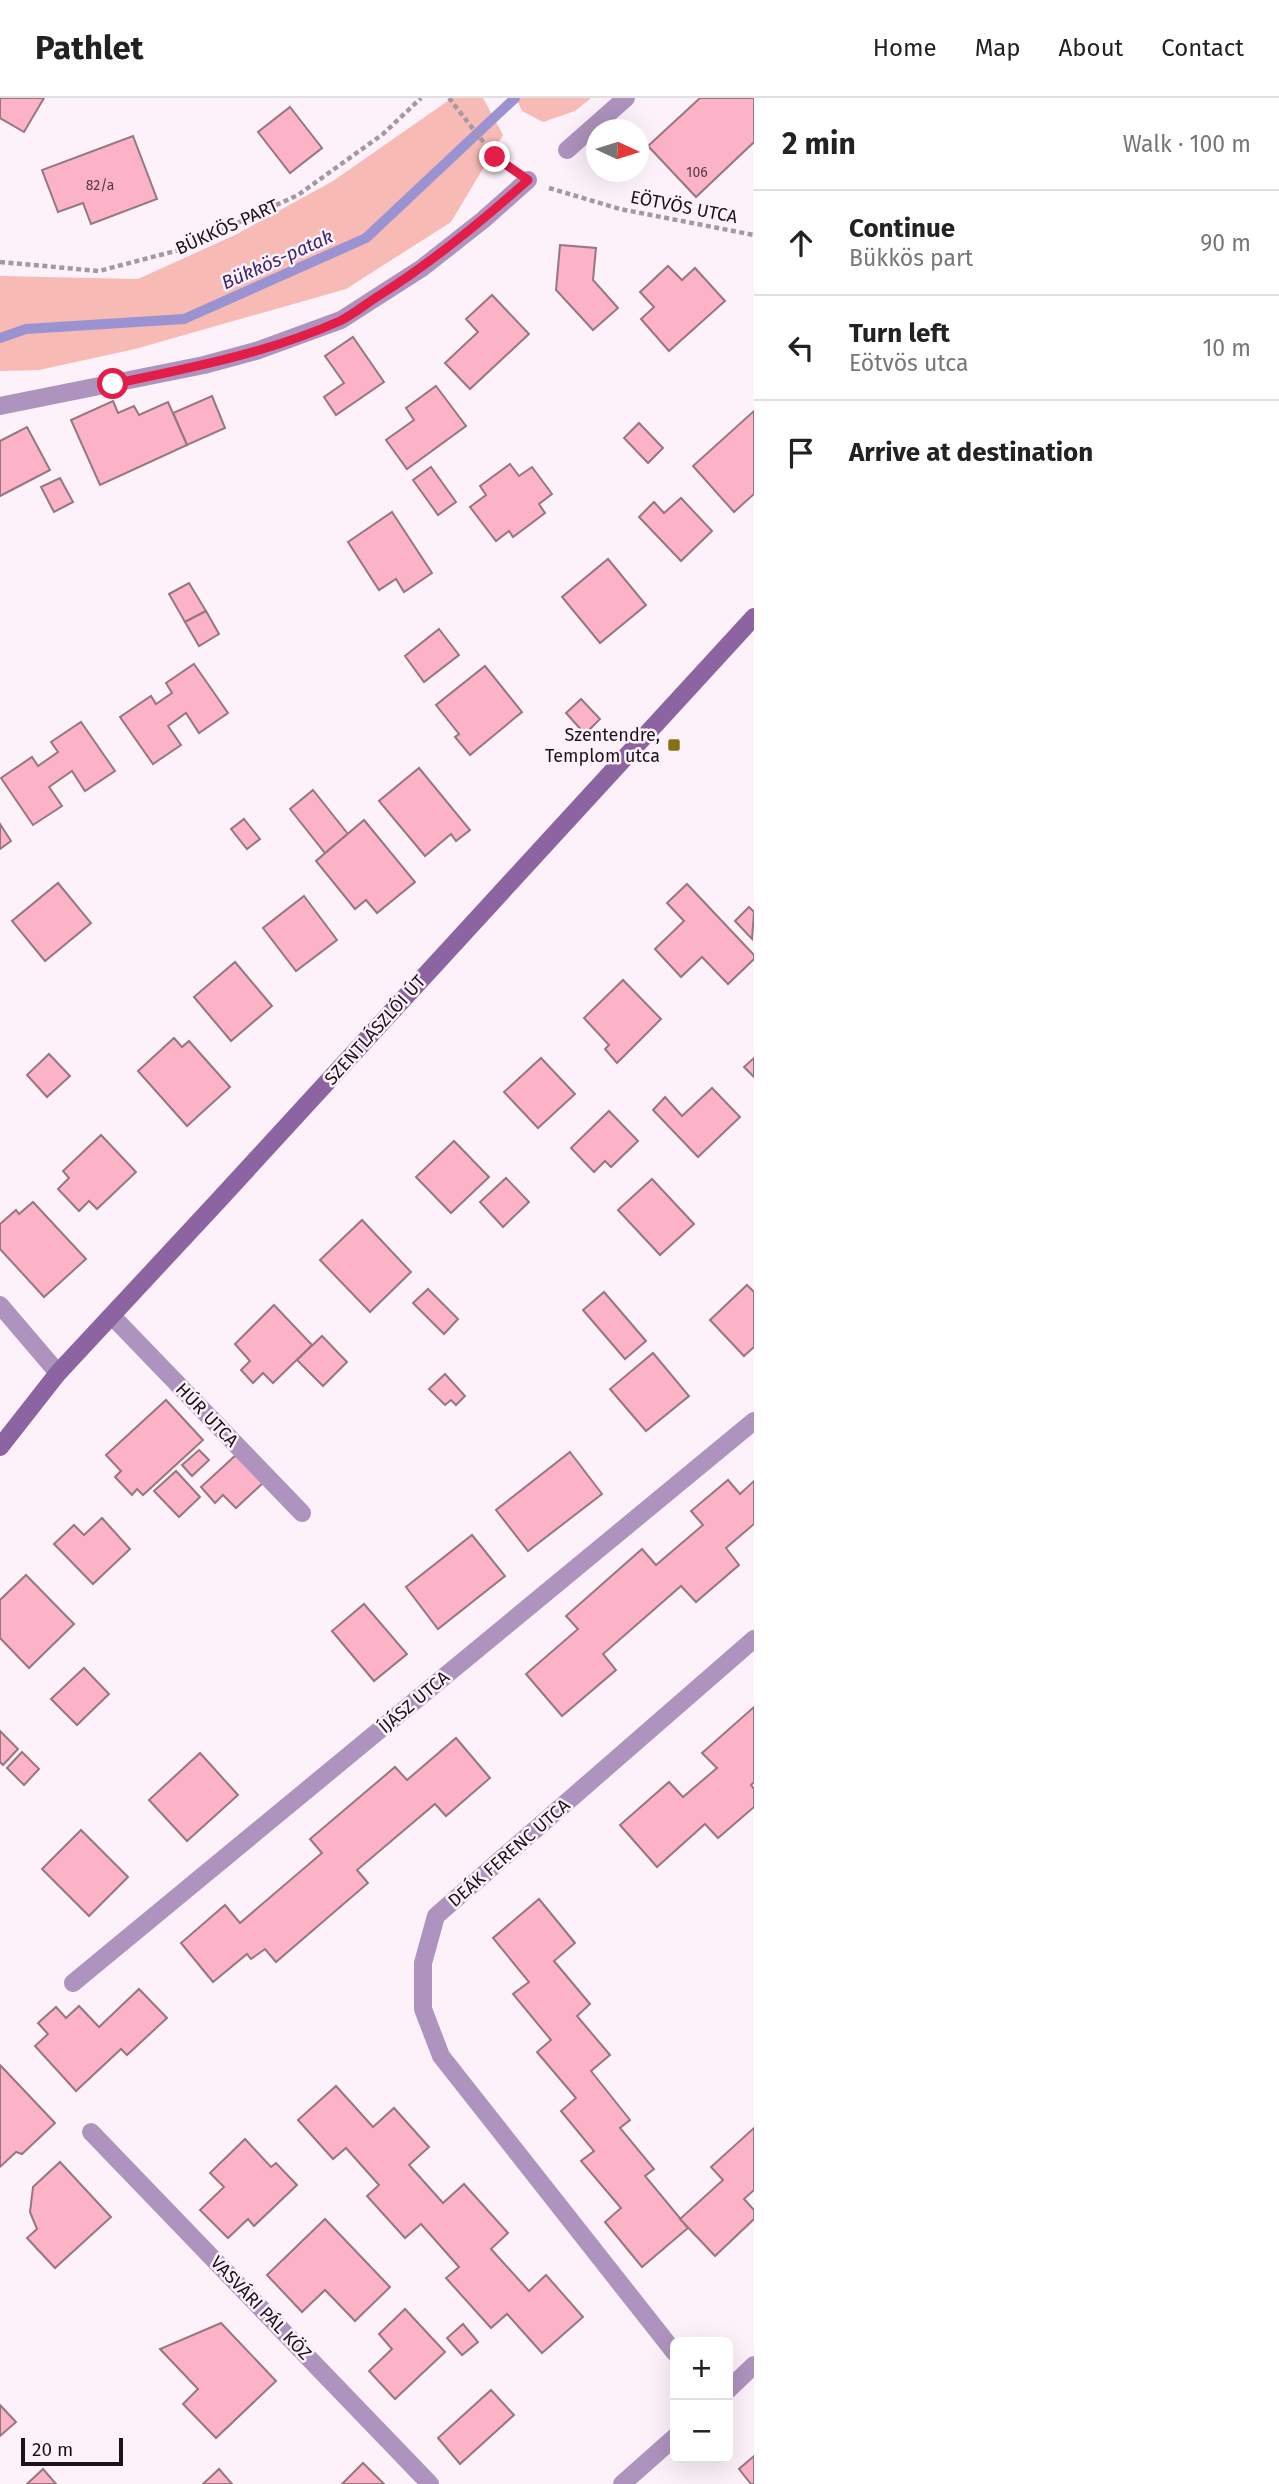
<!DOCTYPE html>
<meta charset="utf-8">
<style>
body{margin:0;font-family:"Fira Sans",sans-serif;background:#f6f6f6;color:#222}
.controls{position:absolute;right:21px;bottom:21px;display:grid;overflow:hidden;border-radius:10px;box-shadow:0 7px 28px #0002}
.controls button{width:63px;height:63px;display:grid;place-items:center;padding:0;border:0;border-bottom:2px solid #e0e0e0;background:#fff;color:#222;font:35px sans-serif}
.compass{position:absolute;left:586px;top:21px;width:63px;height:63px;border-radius:50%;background:#fff;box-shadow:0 7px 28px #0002;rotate:94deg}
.scale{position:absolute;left:21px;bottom:18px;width:102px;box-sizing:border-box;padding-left:7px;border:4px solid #1d131b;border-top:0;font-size:19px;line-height:24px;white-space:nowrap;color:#1d131b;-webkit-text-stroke:5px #fdf1fa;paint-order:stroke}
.stop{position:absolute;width:21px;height:21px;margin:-16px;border:5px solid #e11d48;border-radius:50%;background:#fff}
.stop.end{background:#e11d48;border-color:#fff;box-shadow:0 2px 7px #0008}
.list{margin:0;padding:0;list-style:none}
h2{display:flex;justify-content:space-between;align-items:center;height:91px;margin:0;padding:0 28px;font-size:30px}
h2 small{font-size:23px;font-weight:400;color:#767676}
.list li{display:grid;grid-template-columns:46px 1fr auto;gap:21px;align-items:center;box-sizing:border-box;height:105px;padding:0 28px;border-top:2px solid #e0e0e0}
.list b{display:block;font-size:26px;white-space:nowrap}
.list p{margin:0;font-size:23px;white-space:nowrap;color:#767676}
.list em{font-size:23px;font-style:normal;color:#767676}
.icon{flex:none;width:38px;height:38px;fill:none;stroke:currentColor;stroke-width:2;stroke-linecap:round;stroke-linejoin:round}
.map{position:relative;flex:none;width:754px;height:2386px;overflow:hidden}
header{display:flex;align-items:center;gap:42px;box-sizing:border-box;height:98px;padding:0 35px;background:#fff;border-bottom:2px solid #e0e0e0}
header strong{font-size:33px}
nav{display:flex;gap:38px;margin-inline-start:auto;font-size:24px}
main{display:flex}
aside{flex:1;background:#fff}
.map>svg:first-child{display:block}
.green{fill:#f7bab5}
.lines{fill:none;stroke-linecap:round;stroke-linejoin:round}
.stream{stroke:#9b93d1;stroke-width:10}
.building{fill:#fcb2c7;stroke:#97777f;stroke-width:2}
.path{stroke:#a499a1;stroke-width:4.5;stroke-dasharray:5 3.5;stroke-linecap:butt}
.service{stroke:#ae93be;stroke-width:18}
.minor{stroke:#ae93be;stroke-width:18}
.secondary{stroke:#8b64a1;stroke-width:18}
.route{stroke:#e11d48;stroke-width:9}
.poi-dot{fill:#867213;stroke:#fdf1fa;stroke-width:2.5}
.labels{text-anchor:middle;stroke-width:5;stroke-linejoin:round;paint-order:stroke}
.number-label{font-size:14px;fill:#553b46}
.street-label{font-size:18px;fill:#1d131b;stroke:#fdf1fa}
.poi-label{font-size:18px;fill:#1d131b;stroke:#fdf1fa;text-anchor:end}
.water-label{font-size:19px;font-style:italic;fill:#3a2972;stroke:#fdf1fa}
</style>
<header>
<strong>Pathlet</strong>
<nav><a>Home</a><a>Map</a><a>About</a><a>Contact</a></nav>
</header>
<main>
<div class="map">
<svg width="754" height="2386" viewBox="0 0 754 2386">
<rect width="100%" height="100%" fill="#fdf1fa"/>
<g class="green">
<path d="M 452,0 L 483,0 L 503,37 L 451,124 L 346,191 L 135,251 L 39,272 L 0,273 L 0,178 L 138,181 L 235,137 L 333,83 Z"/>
<path d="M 516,0 L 591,0 L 575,13 L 543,24 L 522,13 Z"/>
</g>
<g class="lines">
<path class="stream" d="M 0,240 L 26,231 L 184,221 L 366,140 L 515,0"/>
</g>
<g class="building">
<path d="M 0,0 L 44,0 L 24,34 L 0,20 Z"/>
<path d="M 700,0 L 754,0 L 754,44 L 696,99 L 648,48 Z"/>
<path d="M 290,9 L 322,50 L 290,75 L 258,34 Z"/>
<path d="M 133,38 L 157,101 L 91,126 L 83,105 L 58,114 L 42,72 Z"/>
<path d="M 560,147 L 596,150 L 593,182 L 618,210 L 593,232 L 556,192 Z"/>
<path d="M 668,168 L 682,182 L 695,170 L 725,203 L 669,253 L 641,221 L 654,209 L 640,194 Z"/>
<path d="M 492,197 L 529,236 L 470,291 L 445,265 L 478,234 L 466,221 Z"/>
<path d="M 353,239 L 384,284 L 336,317 L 324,299 L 344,285 L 325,258 Z"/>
<path d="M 436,288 L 466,328 L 407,371 L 386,342 L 414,322 L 406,310 Z"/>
<path d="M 212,298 L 225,330 L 187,347 L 173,315 Z"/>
<path d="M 113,303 L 118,315 L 134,308 L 139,317 L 168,304 L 187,347 L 100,387 L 71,322 Z"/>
<path d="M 754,313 L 754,396 L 734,414 L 693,368 Z"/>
<path d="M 639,325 L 663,350 L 648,365 L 624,340 Z"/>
<path d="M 27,329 L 50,372 L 0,398 L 0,343 Z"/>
<path d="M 510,366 L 519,378 L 532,369 L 552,396 L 539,406 L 545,415 L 513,439 L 509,433 L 496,443 L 470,409 L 486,397 L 480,388 Z"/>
<path d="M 431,369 L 456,404 L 438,417 L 413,382 Z"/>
<path d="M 60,380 L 73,404 L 54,414 L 41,389 Z"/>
<path d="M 681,400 L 712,433 L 681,463 L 639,419 L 654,404 L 664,415 Z"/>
<path d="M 392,414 L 432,475 L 404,494 L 396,481 L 379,492 L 348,444 Z"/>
<path d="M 608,461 L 646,507 L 600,545 L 562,499 Z"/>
<path d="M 189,485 L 206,513 L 185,524 L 169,496 Z"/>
<path d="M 206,513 L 219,536 L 199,548 L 185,524 Z"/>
<path d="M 439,531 L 459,557 L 424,584 L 405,558 Z"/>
<path d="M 194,566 L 228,615 L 199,635 L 186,615 L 168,628 L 181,647 L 153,666 L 120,619 L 151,598 L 156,606 L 172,595 L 166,585 Z"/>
<path d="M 485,568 L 522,614 L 470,657 L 455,639 L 459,636 L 436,607 Z"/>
<path d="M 581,601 L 600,621 L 585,636 L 566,615 Z"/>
<path d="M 81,624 L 115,673 L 85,693 L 72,673 L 49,689 L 62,708 L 33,727 L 1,680 L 32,659 L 38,668 L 58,654 L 51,644 Z"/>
<path d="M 419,670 L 470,732 L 456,743 L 451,736 L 425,758 L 379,703 Z"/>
<path d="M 313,692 L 348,736 L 325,755 L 290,711 Z"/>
<path d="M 244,721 L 260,741 L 247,751 L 231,731 Z"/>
<path d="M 364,722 L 415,784 L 377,815 L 366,802 L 355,811 L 316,763 Z"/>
<path d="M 0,726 L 11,743 L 0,751 Z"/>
<path d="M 58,785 L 91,825 L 45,863 L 12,823 Z"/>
<path d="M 687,786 L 754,857 L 754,861 L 728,886 L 702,859 L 681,879 L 655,851 L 684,823 L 667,805 Z"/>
<path d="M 304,798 L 337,842 L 296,873 L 263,830 Z"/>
<path d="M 749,809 L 754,814 L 752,841 L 735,823 Z"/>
<path d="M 235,864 L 272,908 L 231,943 L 194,899 Z"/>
<path d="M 623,882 L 661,921 L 617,965 L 605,951 L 609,947 L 584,920 Z"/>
<path d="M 174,940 L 182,949 L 189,943 L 230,989 L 187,1028 L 138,973 Z"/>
<path d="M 49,956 L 70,978 L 47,999 L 27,977 Z"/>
<path d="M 541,960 L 575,996 L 538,1030 L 504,994 Z"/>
<path d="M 754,960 L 754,979 L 744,969 Z"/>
<path d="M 712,990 L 740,1019 L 698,1059 L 653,1012 L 665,999 L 682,1018 Z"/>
<path d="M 609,1013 L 638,1043 L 611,1069 L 605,1063 L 594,1074 L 571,1050 Z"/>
<path d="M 101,1037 L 136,1074 L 97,1111 L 89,1103 L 79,1113 L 58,1091 L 69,1080 L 63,1073 Z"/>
<path d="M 454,1043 L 489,1079 L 451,1115 L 416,1079 Z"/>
<path d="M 506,1080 L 529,1104 L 503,1129 L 480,1104 Z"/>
<path d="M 652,1081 L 694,1126 L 660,1157 L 618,1112 Z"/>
<path d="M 33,1104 L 86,1161 L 44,1199 L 0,1151 L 0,1126 L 16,1112 L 19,1116 Z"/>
<path d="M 362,1122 L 411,1174 L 370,1214 L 320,1162 Z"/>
<path d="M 747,1187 L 754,1194 L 754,1249 L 744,1258 L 710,1222 Z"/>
<path d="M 428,1191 L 458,1221 L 444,1236 L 413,1205 Z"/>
<path d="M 604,1194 L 646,1243 L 625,1261 L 583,1212 Z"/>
<path d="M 274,1207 L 312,1247 L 273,1285 L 263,1275 L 253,1285 L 241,1272 L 250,1263 L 235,1246 Z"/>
<path d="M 322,1238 L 347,1264 L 323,1288 L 297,1262 Z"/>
<path d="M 653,1255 L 689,1298 L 646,1333 L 610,1291 Z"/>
<path d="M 445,1276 L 465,1298 L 456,1307 L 451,1302 L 445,1307 L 429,1291 Z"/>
<path d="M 166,1302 L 203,1342 L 143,1397 L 137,1391 L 132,1397 L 115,1379 L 121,1373 L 106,1357 Z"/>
<path d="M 199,1352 L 209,1362 L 192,1378 L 182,1367 Z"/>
<path d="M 570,1354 L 602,1396 L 528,1453 L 496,1412 Z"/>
<path d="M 237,1356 L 263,1385 L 236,1410 L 223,1397 L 215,1405 L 201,1389 Z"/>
<path d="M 176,1373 L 200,1399 L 179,1419 L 154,1393 Z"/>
<path d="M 728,1382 L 740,1396 L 754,1383 L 754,1426 L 726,1450 L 739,1467 L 696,1504 L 681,1488 L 603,1556 L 616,1572 L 562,1618 L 526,1576 L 578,1531 L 566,1518 L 642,1451 L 656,1467 L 703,1427 L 691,1413 Z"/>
<path d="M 102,1420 L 130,1451 L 93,1486 L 54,1446 L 74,1427 L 84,1437 Z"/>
<path d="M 472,1437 L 505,1478 L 438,1531 L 406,1489 Z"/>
<path d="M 26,1477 L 74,1526 L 29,1570 L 0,1540 L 0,1502 Z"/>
<path d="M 364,1506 L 407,1556 L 374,1583 L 332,1533 Z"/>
<path d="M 84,1570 L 109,1596 L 77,1627 L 51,1601 Z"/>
<path d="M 754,1609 L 754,1684 L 751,1687 L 754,1691 L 754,1709 L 718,1740 L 705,1726 L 657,1769 L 620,1727 L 669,1684 L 683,1699 L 717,1670 L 702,1655 Z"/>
<path d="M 0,1633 L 18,1651 L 3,1667 L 0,1664 Z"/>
<path d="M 456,1640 L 490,1680 L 446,1718 L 435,1706 L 357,1772 L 368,1785 L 276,1864 L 265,1851 L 251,1861 L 247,1856 L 213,1884 L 181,1845 L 225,1807 L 240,1825 L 322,1755 L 310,1741 L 395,1669 L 407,1682 Z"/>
<path d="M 22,1654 L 39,1671 L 24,1687 L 7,1670 Z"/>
<path d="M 200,1655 L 238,1697 L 187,1743 L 149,1702 Z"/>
<path d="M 81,1732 L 128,1779 L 89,1818 L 42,1771 Z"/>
<path d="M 539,1801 L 575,1845 L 554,1863 L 590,1906 L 577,1918 L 610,1957 L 591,1973 L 630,2022 L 620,2030 L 654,2071 L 645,2078 L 688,2130 L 642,2169 L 605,2124 L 621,2110 L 581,2063 L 594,2053 L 561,2013 L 576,2000 L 537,1954 L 551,1942 L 513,1896 L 529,1884 L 493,1840 Z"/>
<path d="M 139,1891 L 167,1920 L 127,1957 L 121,1951 L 76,1993 L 35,1948 L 48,1936 L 38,1925 L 56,1909 L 66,1920 L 79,1908 L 99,1929 Z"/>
<path d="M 0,1967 L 55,2025 L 22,2056 L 16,2054 L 0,2069 Z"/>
<path d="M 336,1988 L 373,2029 L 394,2010 L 429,2049 L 409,2067 L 443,2105 L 464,2086 L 508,2135 L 491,2151 L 529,2193 L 546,2177 L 583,2219 L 542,2255 L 507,2216 L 491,2230 L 446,2180 L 459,2169 L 421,2126 L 405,2140 L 367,2098 L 379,2087 L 346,2050 L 333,2061 L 298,2022 Z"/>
<path d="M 754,2030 L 754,2092 L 744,2101 L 754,2112 L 754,2121 L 715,2158 L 680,2121 L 723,2082 L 711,2069 Z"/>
<path d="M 245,2041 L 271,2069 L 276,2065 L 297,2087 L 254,2128 L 248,2121 L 228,2140 L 200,2112 L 224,2089 L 210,2075 Z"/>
<path d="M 60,2064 L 111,2119 L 55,2170 L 27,2140 L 37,2131 L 30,2114 L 33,2089 Z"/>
<path d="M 325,2121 L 390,2189 L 355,2223 L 325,2192 L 302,2214 L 267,2177 Z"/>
<path d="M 405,2211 L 445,2254 L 395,2301 L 369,2273 L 392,2251 L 379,2236 Z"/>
<path d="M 221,2225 L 276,2283 L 216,2340 L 183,2306 L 198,2291 L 160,2251 Z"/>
<path d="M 463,2226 L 478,2244 L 462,2257 L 447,2240 Z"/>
<path d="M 491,2292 L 514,2317 L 460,2366 L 438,2340 Z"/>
<path d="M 0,2307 L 16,2324 L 0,2338 Z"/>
<path d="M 754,2358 L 754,2386 L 751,2386 L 739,2371 Z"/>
<path d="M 363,2365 L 384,2386 L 342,2386 Z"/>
<path d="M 43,2371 L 56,2386 L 27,2386 Z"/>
<path d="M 219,2371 L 232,2386 L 203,2386 Z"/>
</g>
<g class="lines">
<g class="path">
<path d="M 449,0 L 495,59 L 508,68"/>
<path d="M 549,90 L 620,111 L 754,137"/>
<path d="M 0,164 L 99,173 L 179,152 L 298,97 L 383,36 L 421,0"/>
</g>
<g class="service">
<path d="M 567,52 L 626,0"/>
<path d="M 91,2034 L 430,2386"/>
</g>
<g class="minor">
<path d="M 0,308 L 204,267 L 256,253 L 341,222 L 422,170 L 483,122 L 528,82"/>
<path d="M 0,1207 L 58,1275"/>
<path d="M 112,1218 L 302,1415"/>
<path d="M 73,1885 L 754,1323"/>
<path d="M 675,2255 L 441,1958 L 423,1911 L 423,1865 L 436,1818 L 754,1541"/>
<path d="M 728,2292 L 754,2267"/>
<path d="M 622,2386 L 675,2339"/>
</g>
<path class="secondary" d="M 0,1349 L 58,1275 L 218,1103 L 754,519"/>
</g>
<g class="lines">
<path class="route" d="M 113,286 C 190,270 268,255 340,223 C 354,216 367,205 380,197 C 434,163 481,124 528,82 L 495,59"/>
</g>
<rect class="poi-dot" x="667" y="640" width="14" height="14" rx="3.5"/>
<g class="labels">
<g class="number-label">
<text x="697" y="79">106</text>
<text x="100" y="92">82/a</text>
</g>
<g class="street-label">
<text transform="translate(684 109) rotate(11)" y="6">EÖTVÖS UTCA</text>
<text transform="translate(227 129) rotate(-24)" y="6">BÜKKÖS PART</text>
<text transform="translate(375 932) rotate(-48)" y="6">SZENTLÁSZLÓI ÚT</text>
<text transform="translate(207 1317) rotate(46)" y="6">HÚR UTCA</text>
<text transform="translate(414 1604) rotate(-40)" y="6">ÍJÁSZ UTCA</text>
<text transform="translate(509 1755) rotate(-41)" y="6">DEÁK FERENC UTCA</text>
<text transform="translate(261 2210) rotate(46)" y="6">VASVÁRI PÁL KÖZ</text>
</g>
<g class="poi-label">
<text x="660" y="643">Szentendre,<tspan x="660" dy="21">Templom utca</tspan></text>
</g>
<g class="water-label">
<text transform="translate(277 161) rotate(-24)" y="7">Bükkös-patak</text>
</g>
</g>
</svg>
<div class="controls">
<button>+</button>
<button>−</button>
</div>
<svg class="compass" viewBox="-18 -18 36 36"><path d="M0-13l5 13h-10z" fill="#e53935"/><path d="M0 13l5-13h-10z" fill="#767676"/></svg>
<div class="scale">20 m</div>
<div class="stop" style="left:113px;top:286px"></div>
<div class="stop end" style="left:495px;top:59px"></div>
</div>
<aside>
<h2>2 min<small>Walk · 100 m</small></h2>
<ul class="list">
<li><svg class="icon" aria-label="ahead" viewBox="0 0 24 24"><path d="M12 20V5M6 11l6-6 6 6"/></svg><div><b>Continue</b><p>Bükkös part</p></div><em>90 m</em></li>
<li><svg class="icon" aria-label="left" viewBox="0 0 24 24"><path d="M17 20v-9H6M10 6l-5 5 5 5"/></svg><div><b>Turn left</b><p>Eötvös utca</p></div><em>10 m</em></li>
<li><svg class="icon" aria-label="arrive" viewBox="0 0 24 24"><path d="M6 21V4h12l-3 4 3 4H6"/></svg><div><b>Arrive at destination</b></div></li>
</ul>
</aside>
</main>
